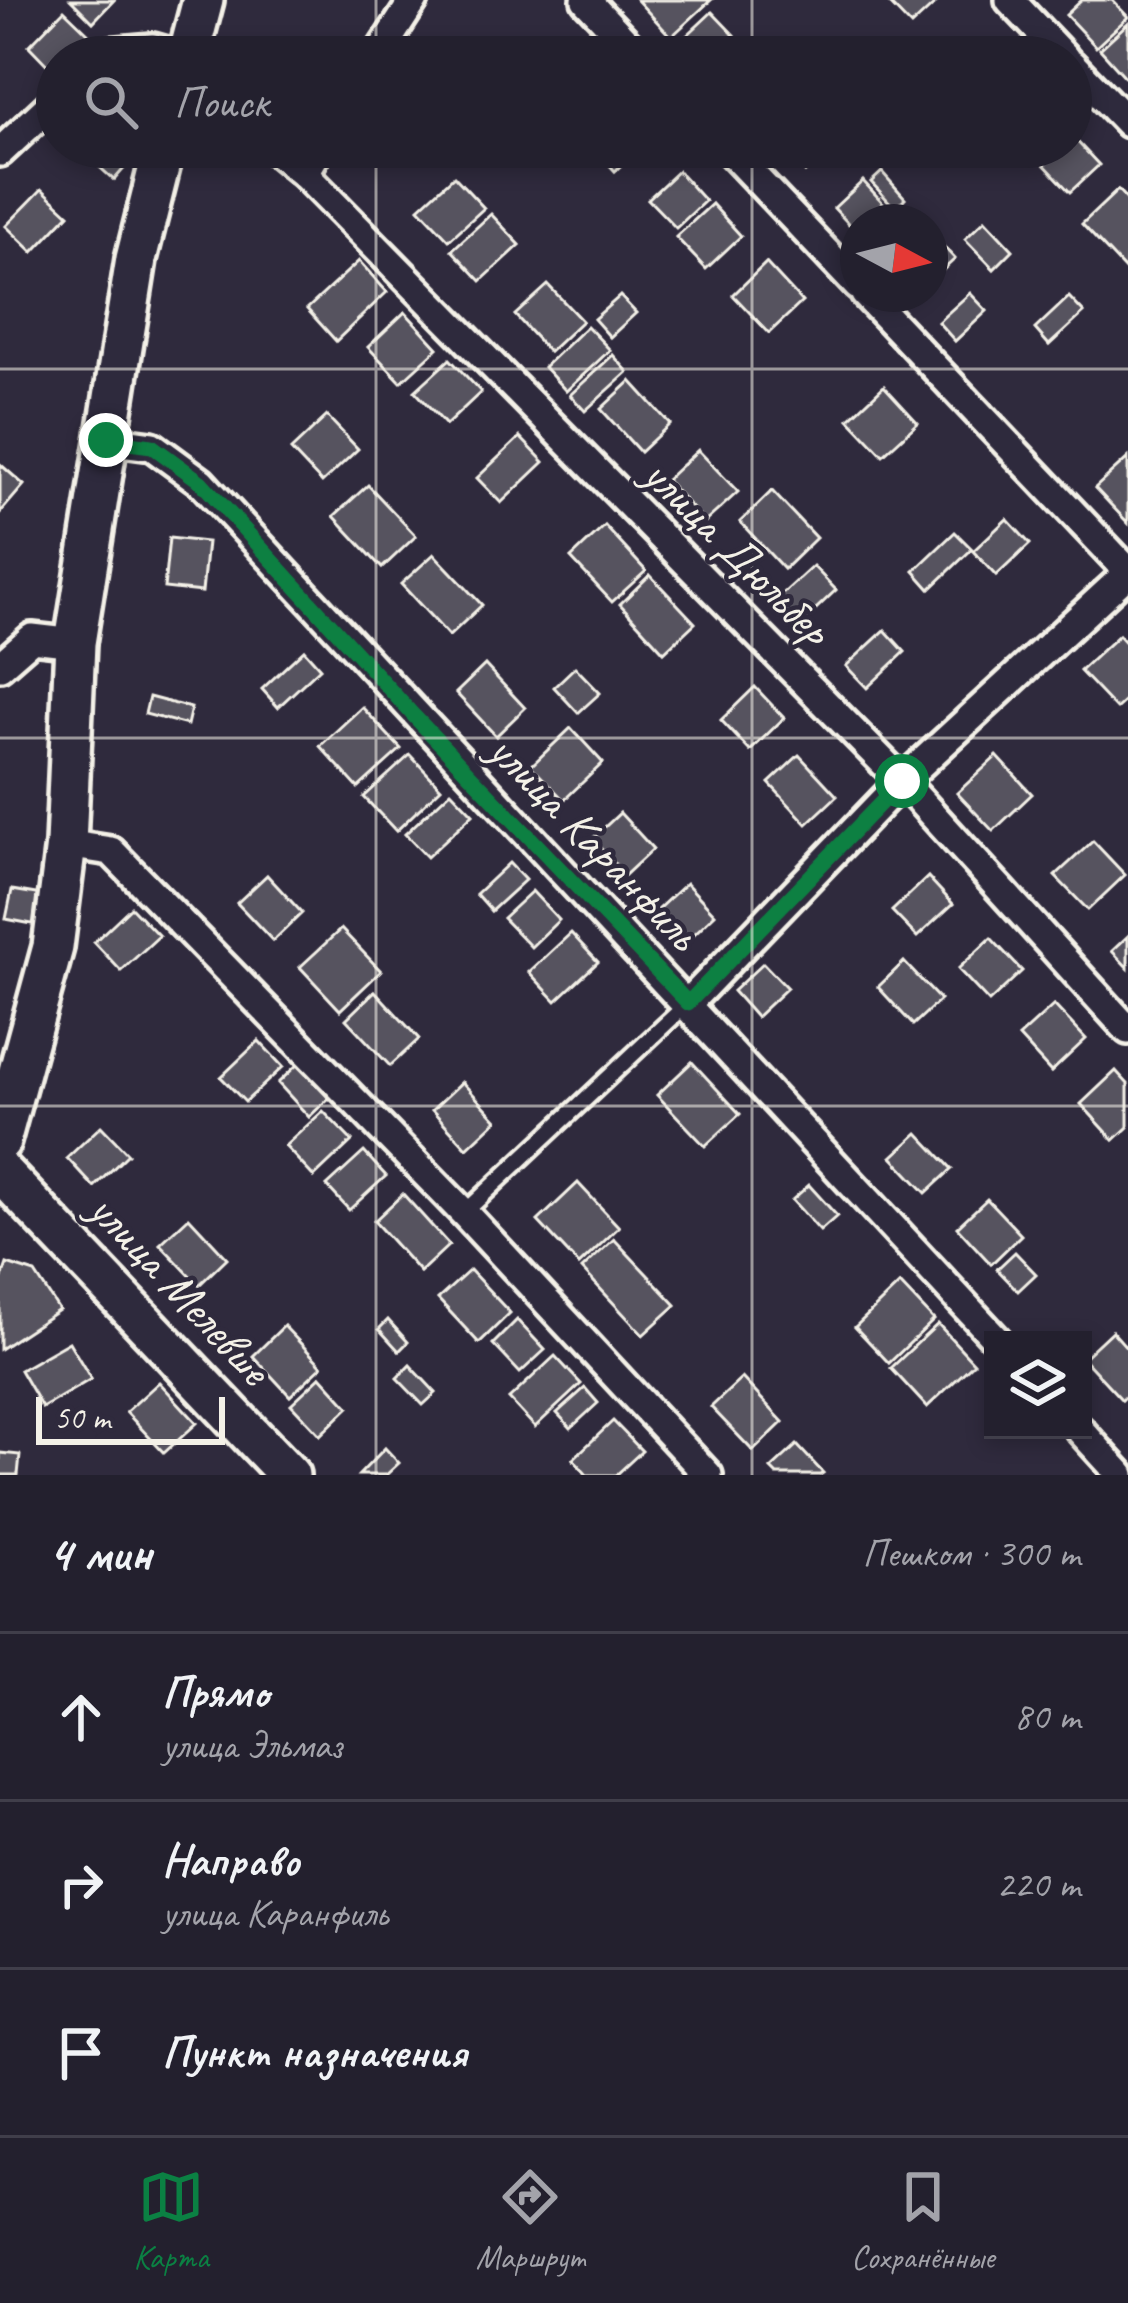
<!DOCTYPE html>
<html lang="ru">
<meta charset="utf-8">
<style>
body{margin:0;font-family:Caveat,sans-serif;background:#2f2d3a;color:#f1f3f6}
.controls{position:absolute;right:36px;bottom:36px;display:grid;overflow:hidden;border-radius:0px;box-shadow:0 6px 18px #0003}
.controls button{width:108px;height:108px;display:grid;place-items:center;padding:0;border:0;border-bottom:3px solid #403e4a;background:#23202e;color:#f1f3f6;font:60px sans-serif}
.compass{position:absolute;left:840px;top:204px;width:108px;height:108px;border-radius:50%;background:#23202e;box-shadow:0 6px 18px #0003;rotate:97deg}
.scale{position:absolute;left:36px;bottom:30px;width:189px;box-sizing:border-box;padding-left:12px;border:6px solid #f4f1e8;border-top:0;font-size:33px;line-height:42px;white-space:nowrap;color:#f4f1e8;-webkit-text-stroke:9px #2f2a3d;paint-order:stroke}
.stop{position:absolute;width:36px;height:36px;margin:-27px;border:9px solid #0b8043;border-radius:50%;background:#fff}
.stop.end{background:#0b8043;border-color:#fff;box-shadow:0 3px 12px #0008}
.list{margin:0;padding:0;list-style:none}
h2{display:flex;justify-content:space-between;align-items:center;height:156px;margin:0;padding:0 48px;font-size:51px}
h2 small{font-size:39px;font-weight:400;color:#a3a3aa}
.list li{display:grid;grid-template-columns:78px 1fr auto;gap:36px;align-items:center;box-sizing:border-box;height:168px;padding:0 48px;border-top:3px solid #403e4a}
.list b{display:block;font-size:45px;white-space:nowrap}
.list p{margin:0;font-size:39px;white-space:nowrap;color:#a3a3aa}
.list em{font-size:39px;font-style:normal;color:#a3a3aa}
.icon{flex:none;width:66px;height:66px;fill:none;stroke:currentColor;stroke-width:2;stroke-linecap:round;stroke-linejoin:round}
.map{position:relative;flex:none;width:1128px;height:1475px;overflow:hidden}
.search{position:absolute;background:#23202e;box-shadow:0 6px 18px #0003;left:36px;right:36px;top:36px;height:132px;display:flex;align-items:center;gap:30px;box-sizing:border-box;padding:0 42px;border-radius:66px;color:#a3a3aa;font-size:45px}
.sheet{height:660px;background:#23202e}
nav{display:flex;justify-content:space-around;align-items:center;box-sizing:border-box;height:168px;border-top:3px solid #403e4a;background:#23202e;font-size:33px;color:#a3a3aa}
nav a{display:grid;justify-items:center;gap:6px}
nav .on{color:#0b8043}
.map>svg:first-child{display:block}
.building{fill:#56525f;stroke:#f4f1e8;stroke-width:3}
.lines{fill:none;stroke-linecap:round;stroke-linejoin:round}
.lane-casing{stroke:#f4f1e8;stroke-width:22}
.street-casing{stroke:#f4f1e8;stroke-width:36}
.secondary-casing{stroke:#f4f1e8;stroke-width:48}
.lane{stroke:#2f2a3d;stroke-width:14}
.street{stroke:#2f2a3d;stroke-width:27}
.secondary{stroke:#2f2a3d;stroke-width:39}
.route{stroke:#0b8043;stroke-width:15}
.grid{fill:none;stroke:#f4f1e8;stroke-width:3;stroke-opacity:0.55}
.labels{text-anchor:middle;stroke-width:9;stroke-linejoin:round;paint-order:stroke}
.street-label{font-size:48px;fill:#f4f1e8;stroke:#2f2a3d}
</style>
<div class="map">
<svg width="1128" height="1475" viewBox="0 0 1128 1475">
<rect width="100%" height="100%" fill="#2f2a3d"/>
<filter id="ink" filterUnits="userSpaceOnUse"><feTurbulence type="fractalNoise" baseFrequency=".00833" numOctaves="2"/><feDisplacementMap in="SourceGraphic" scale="24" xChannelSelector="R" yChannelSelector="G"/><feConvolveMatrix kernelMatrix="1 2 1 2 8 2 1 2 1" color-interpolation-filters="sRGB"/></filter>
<g filter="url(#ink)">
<g class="building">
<path d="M 71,0 L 114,0 L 93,22 Z"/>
<path d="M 637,0 L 711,0 L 671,37 Z"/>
<path d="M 886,0 L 939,0 L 911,26 Z"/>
<path d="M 1082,0 L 1112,0 L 1128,17 L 1096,47 L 1066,15 Z"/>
<path d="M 64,10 L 91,36 L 71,57 L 57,57 L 55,73 L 29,46 Z"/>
<path d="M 712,12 L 734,35 L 711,57 L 694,57 L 680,42 Z"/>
<path d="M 1128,23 L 1128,80 L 1100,49 Z"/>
<path d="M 1071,135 L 1099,165 L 1070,192 L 1040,160 L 1055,147 L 1071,147 Z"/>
<path d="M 87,147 L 126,147 L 136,155 L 114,180 L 83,152 Z"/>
<path d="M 593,147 L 640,147 L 615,171 Z"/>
<path d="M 791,147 L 831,147 L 805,172 L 786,152 Z"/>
<path d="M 678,171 L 705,201 L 676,228 L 648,199 Z"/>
<path d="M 882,172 L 905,198 L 895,208 L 871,182 Z"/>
<path d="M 454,176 L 484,208 L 449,240 L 419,208 Z"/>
<path d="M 863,181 L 898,219 L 858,222 L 858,234 L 834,208 Z"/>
<path d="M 42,189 L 69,214 L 33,252 L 6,226 Z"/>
<path d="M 1118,190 L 1128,201 L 1126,271 L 1082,224 Z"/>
<path d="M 712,204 L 741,236 L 706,269 L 676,237 Z"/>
<path d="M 491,214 L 520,245 L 481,281 L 452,250 Z"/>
<path d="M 985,220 L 1013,250 L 994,269 L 965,239 Z"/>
<path d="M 930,232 L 955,259 L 930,282 Z"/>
<path d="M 359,261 L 387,292 L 336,341 L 307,309 Z"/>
<path d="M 766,263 L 802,302 L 769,333 L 733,295 Z"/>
<path d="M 548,285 L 582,321 L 549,352 L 515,315 Z"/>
<path d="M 970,293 L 987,311 L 955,341 L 938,322 Z"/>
<path d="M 620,296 L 636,313 L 610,337 L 594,319 Z"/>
<path d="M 1069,297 L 1084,313 L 1049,345 L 1035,329 Z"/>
<path d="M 405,312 L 438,348 L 401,382 L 368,347 Z"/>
<path d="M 587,326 L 610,350 L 566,391 L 544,367 Z"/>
<path d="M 613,355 L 628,372 L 585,411 L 570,395 Z"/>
<path d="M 450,359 L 481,392 L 446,425 L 415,391 Z"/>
<path d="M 631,381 L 670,424 L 640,452 L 601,409 Z"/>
<path d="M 884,386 L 918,423 L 883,455 L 849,419 Z"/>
<path d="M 327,416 L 358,449 L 322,483 L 291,450 Z"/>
<path d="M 520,437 L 544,462 L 501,503 L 477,478 Z"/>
<path d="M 698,450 L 738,492 L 705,522 L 666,480 Z"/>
<path d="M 1128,458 L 1128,523 L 1095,488 Z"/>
<path d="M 0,464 L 24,485 L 0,513 Z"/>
<path d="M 368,485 L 416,536 L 382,568 L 334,516 Z"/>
<path d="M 772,491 L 816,538 L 784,569 L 740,522 Z"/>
<path d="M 1007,519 L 1030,544 L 996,576 L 973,551 Z"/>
<path d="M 605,526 L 646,571 L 612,602 L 571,558 Z"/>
<path d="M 955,532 L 972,549 L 930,589 L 914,571 Z"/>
<path d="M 169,538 L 207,542 L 202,592 L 164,588 Z"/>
<path d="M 434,554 L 482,605 L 449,636 L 401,584 Z"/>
<path d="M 813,566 L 836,590 L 799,625 L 776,600 Z"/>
<path d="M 650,575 L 695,623 L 664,652 L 620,604 Z"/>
<path d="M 885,630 L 905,652 L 867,688 L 846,666 Z"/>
<path d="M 1119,635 L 1128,645 L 1128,698 L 1116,709 L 1080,671 Z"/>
<path d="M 304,650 L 320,668 L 278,707 L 262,689 Z"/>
<path d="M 485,665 L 525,708 L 496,736 L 456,693 Z"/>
<path d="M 575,667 L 600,693 L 578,713 L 554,687 Z"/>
<path d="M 755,687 L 784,718 L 750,751 L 721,720 Z"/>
<path d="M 149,697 L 191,708 L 187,725 L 145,714 Z"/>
<path d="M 362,707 L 401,749 L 358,788 L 320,746 Z"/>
<path d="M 571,728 L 603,763 L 564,800 L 531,766 Z"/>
<path d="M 410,755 L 441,788 L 396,831 L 364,797 Z"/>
<path d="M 799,755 L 837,796 L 807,824 L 769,783 Z"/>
<path d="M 997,756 L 1032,794 L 993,831 L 957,793 Z"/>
<path d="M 451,791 L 473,814 L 427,857 L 405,834 Z"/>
<path d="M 620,813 L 653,849 L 625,875 L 592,839 Z"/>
<path d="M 1093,841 L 1125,875 L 1088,910 L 1055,876 Z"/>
<path d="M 509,863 L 525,880 L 491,911 L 476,894 Z"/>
<path d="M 267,875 L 302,913 L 273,941 L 237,903 Z"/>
<path d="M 928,877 L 953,904 L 917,937 L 892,911 Z"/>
<path d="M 686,883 L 715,914 L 688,940 L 658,909 Z"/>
<path d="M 12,890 L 42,895 L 37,925 L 6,919 Z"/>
<path d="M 532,891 L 559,920 L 531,947 L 503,918 Z"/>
<path d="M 131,907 L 159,936 L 121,971 L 94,942 Z"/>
<path d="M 341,929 L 381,971 L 340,1010 L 300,967 Z"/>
<path d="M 571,933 L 598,962 L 556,1001 L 529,972 Z"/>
<path d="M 1128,936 L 1128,968 L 1112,951 Z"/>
<path d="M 991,938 L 1022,971 L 989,1002 L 958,969 Z"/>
<path d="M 904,962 L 940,1000 L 913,1025 L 878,987 Z"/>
<path d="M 763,963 L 787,988 L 756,1017 L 733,991 Z"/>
<path d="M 375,991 L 419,1039 L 390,1066 L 346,1019 Z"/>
<path d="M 1054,1005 L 1086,1039 L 1051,1072 L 1019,1037 Z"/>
<path d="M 259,1041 L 283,1067 L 245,1102 L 221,1077 Z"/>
<path d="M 692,1062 L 740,1114 L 705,1146 L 657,1095 Z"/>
<path d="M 298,1064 L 329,1098 L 309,1117 L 278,1083 Z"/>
<path d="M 1116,1071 L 1128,1084 L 1128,1127 L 1114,1140 L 1081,1104 Z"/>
<path d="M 462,1082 L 497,1120 L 467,1148 L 432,1110 Z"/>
<path d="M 323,1111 L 352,1141 L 314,1177 L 285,1146 Z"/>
<path d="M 101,1126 L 128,1154 L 94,1187 L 67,1158 Z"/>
<path d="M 918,1133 L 952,1169 L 926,1193 L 892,1157 Z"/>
<path d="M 364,1152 L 386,1176 L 349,1210 L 327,1186 Z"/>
<path d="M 578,1183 L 619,1227 L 579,1265 L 538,1221 Z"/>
<path d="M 809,1185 L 837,1216 L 820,1231 L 792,1200 Z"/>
<path d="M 403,1194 L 449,1245 L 420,1272 L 374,1221 Z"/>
<path d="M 987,1199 L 1021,1235 L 991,1264 L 957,1227 Z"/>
<path d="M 189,1217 L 227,1258 L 199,1285 L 160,1244 Z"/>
<path d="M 614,1239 L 676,1305 L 643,1335 L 582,1269 Z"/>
<path d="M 1015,1252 L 1036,1274 L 1018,1291 L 997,1269 Z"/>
<path d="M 7,1264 L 35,1273 L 59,1310 L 0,1349 L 0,1284 Z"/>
<path d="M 470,1270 L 510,1313 L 479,1343 L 438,1299 Z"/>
<path d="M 900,1284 L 934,1320 L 889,1363 L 855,1327 Z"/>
<path d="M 388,1320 L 408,1342 L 399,1351 L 379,1329 Z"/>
<path d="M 517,1320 L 545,1350 L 520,1373 L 493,1344 Z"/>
<path d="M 938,1324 L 974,1363 L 927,1407 L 891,1368 Z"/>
<path d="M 284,1326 L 322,1366 L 290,1396 L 253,1356 Z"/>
<path d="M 1112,1331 L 1128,1349 L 1128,1394 L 1122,1400 L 1083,1358 Z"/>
<path d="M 69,1342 L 91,1379 L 42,1408 L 20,1370 Z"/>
<path d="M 555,1356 L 581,1384 L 535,1427 L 509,1399 Z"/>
<path d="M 410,1365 L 436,1393 L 423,1405 L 397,1378 Z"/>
<path d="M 321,1376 L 349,1407 L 320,1435 L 291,1404 Z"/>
<path d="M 742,1378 L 783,1422 L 753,1451 L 711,1407 Z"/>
<path d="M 159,1382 L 197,1423 L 164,1453 L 126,1412 Z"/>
<path d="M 585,1388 L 598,1403 L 571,1428 L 557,1413 Z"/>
<path d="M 613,1421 L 642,1451 L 616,1475 L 587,1475 L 573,1459 Z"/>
<path d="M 797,1445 L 823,1473 L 820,1475 L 777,1475 L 771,1469 Z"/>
<path d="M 385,1448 L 399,1463 L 386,1475 L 359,1475 Z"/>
<path d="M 0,1453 L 20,1455 L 18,1475 L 0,1475 Z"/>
</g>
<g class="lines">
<defs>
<path id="lane" d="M 464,1213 L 688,1003"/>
<g id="street">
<path d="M 586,0 L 640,57"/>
<path d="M 1010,0 L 1064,57"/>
<path d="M 107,52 L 153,48 L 185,57"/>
<path d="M 377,57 L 414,0"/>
<path d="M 1071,64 L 1128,123"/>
<path d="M 271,147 L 304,174 L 902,781 L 1128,1030"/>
<path d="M 726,147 L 858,286"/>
<path d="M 0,152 L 57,99"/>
<path d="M 304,174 L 320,147"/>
<path d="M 865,294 L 1128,571"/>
<path d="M 106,440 L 152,446 L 201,482 L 997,1340"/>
<path d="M 0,666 L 32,638 L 75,643"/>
<path d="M 66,844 L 111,851 L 464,1213 L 708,1475"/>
<path d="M 688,1003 L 902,781 L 1128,573"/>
<path d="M 1080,1430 L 1121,1475"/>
</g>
<g id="secondary">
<path d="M 188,57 L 203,0"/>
<path d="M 0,1141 L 53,947 L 66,844 L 75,643 L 136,259 L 164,147"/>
<path d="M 0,1171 L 289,1475"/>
</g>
</defs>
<use href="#lane" class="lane-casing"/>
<use href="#street" class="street-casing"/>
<use href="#secondary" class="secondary-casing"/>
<use href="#lane" class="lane"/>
<use href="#street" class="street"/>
<use href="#secondary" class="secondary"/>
</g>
</g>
<g class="lines" filter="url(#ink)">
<path class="route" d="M 106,440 L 152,446 L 201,482 L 414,716 L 688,1003 L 902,781"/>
</g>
<path class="grid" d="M 376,0 L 376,57M 752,0 L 752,57M 376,147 L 376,1475M 752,147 L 752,1475M 0,369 L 1128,369M 0,738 L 1128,738M 0,1106 L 1128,1106"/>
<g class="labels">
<g class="street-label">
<text transform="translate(738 551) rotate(45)" y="17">улица Дюльбер</text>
<text transform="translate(595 841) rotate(46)" y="17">улица Каранфиль</text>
<text transform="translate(181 1288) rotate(47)" y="17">улица Мелевше</text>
</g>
</g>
</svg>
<div class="controls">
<button><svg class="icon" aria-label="layers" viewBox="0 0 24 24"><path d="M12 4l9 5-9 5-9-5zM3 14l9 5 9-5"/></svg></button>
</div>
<svg class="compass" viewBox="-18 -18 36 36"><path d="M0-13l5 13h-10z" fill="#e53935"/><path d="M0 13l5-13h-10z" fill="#a3a3aa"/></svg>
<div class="scale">50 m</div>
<div class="stop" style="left:902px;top:781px"></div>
<div class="stop end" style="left:106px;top:440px"></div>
<div class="search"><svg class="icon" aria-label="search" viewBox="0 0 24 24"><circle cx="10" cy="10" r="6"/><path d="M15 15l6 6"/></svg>Поиск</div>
</div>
<section class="sheet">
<h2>4 мин<small>Пешком · 300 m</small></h2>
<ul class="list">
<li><svg class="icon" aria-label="ahead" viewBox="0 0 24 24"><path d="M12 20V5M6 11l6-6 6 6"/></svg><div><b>Прямо</b><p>улица Эльмаз</p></div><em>80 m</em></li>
<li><svg class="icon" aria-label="right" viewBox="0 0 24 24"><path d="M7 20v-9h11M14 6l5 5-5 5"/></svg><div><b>Направо</b><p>улица Каранфиль</p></div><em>220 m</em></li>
<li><svg class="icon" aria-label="arrive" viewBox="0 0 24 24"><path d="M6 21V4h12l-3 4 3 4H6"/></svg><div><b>Пункт назначения</b></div></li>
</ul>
</section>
<nav>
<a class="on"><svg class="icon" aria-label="map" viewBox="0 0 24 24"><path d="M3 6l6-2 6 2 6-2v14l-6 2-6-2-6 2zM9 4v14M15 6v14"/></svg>Карта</a>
<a><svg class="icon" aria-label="directions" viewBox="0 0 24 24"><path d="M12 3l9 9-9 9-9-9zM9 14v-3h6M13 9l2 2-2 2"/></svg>Маршрут</a>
<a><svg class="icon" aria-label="saved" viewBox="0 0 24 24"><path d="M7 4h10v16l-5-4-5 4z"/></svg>Сохранённые</a>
</nav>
